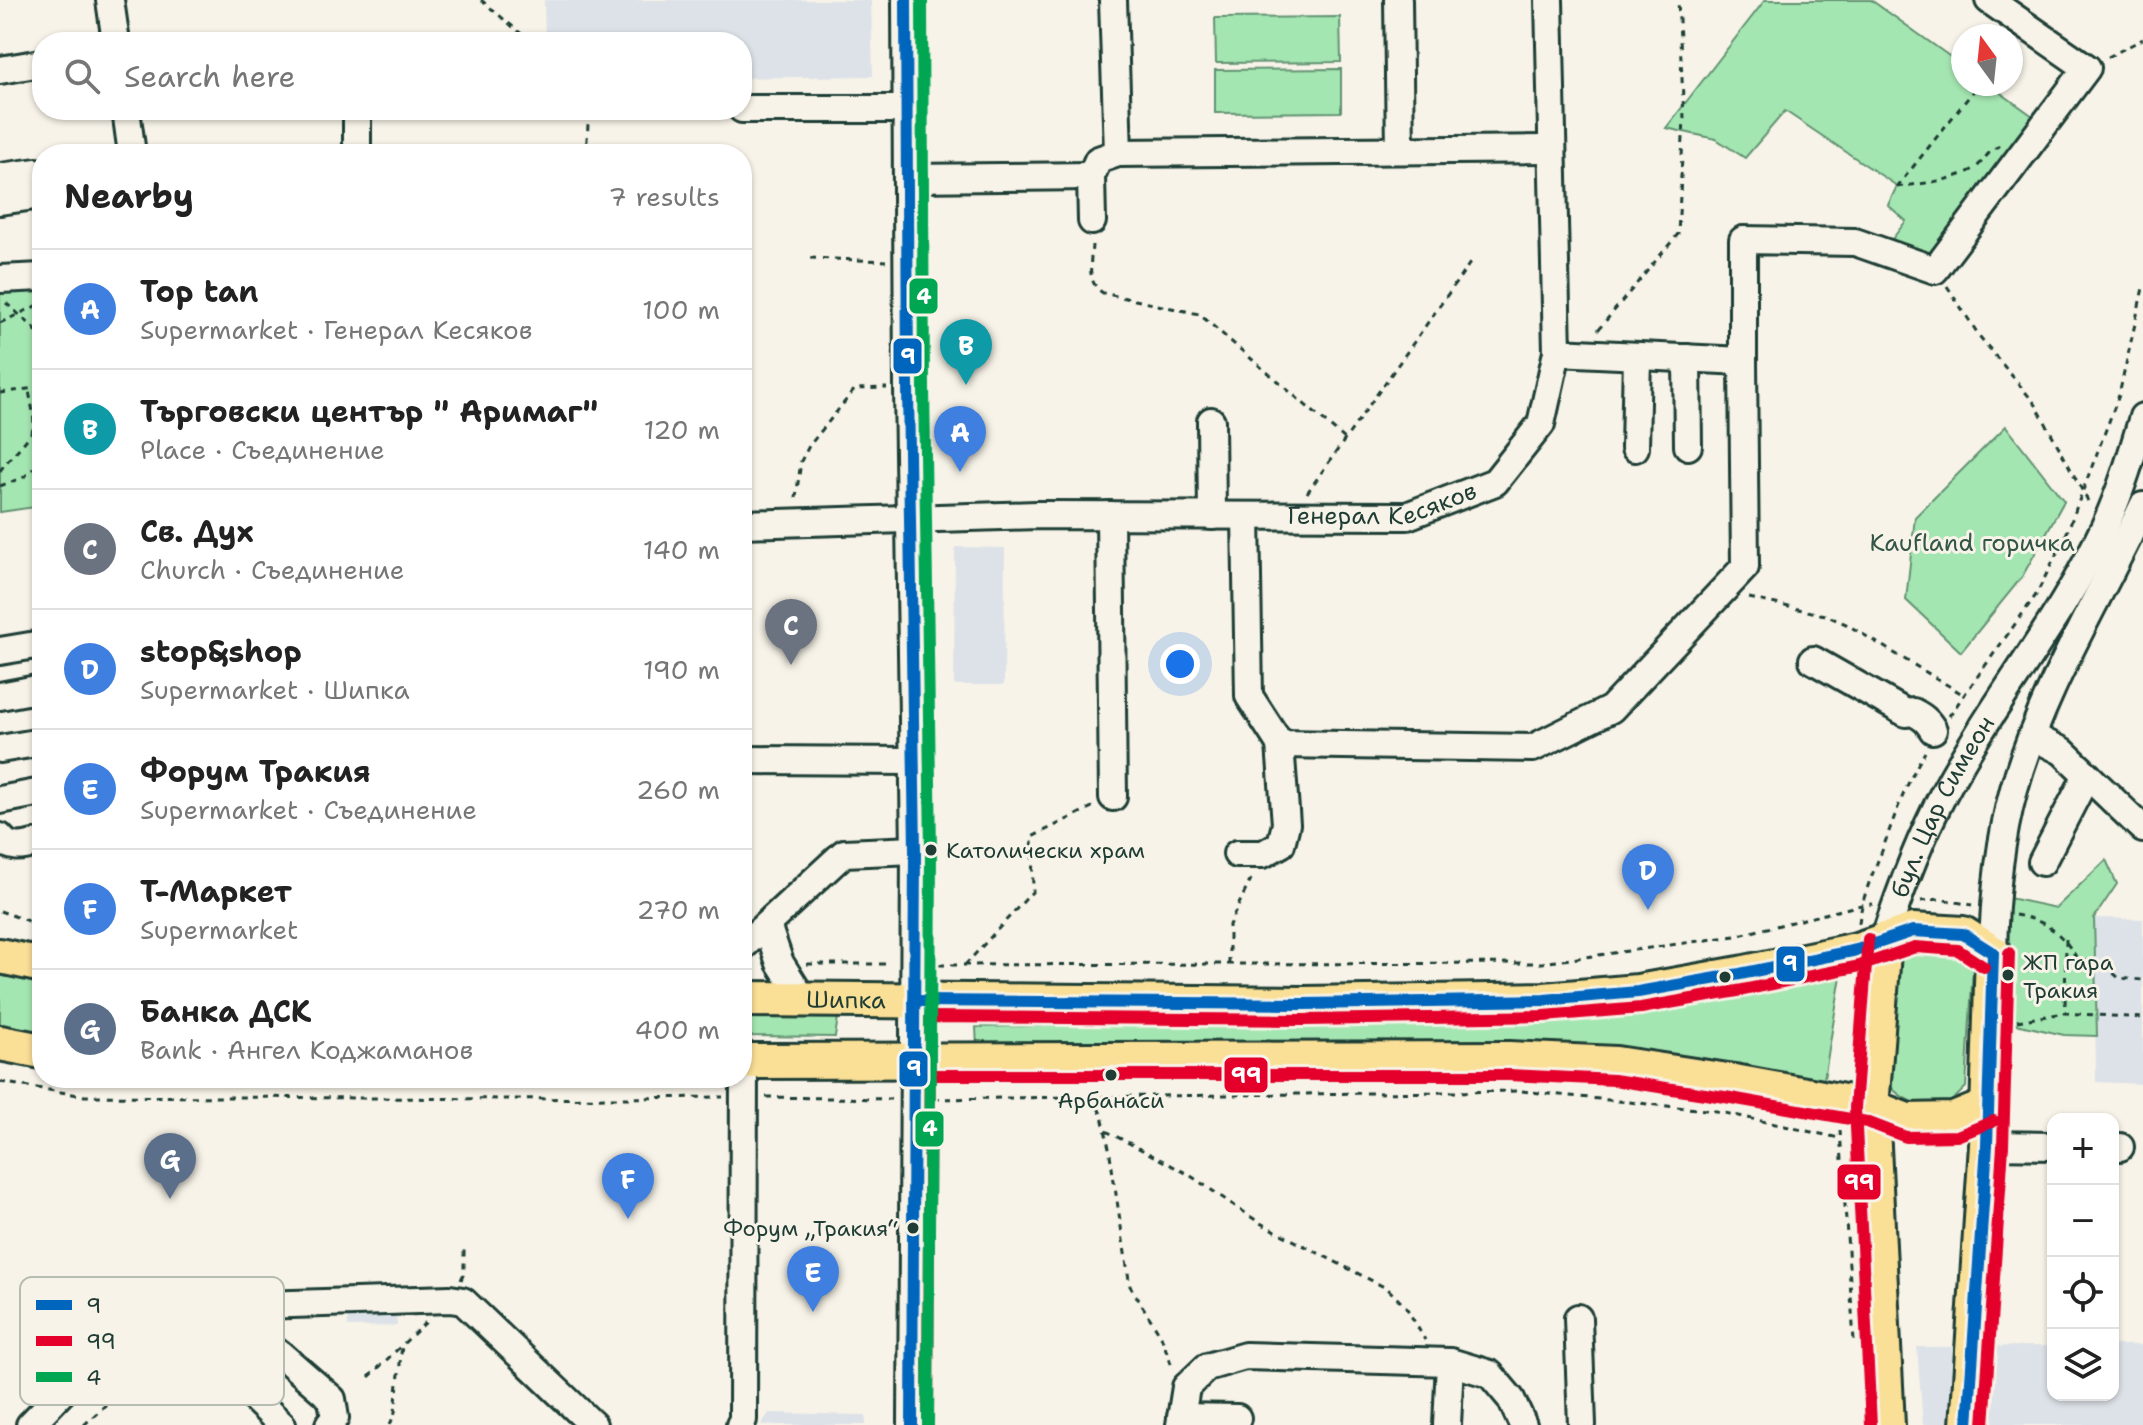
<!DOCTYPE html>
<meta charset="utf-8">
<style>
body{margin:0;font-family:"Shantell Sans",sans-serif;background:#f6f6f6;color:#222}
.controls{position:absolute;right:24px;bottom:24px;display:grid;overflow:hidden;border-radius:16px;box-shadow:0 2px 6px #0004}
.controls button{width:72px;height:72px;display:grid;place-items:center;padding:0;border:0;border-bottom:2px solid #e0e0e0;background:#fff;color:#222;font:40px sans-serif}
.compass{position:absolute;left:1951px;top:24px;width:72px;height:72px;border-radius:50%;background:#fff;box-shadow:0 2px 6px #0004;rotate:345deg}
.you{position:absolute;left:1180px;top:664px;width:28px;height:28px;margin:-20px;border:6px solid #fff;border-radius:50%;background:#1a73e8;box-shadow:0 0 0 12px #1a73e833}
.badge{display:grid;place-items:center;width:52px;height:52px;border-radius:50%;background:#2563eb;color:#fff;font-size:26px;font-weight:700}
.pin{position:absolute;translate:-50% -66px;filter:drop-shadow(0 2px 4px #0008)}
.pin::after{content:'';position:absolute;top:42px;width:28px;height:24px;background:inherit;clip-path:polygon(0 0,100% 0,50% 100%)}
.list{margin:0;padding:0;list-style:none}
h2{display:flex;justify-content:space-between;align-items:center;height:104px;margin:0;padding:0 32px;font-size:34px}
h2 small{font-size:26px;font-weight:400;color:#767676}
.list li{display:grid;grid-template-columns:52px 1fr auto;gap:24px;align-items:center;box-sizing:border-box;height:120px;padding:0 32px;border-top:2px solid #e0e0e0}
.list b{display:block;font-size:30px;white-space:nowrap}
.list p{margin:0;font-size:26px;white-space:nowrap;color:#767676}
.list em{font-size:26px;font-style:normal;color:#767676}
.icon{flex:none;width:44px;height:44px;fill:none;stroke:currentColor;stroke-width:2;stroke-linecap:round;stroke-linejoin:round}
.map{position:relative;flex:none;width:2143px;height:1425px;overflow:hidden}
.search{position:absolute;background:#fff;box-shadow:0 2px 6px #0004;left:32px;top:32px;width:720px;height:88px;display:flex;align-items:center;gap:20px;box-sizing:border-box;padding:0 28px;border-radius:32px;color:#767676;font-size:30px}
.panel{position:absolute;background:#fff;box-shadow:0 2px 6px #0004;left:32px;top:144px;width:720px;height:944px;border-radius:32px}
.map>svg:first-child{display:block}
.built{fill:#dde2e8}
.green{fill:#a4e6b1;stroke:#629272;stroke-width:2}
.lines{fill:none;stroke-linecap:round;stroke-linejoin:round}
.minor-casing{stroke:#1f3d34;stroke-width:32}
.major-casing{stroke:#1f3d34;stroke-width:40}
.path{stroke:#1f3d34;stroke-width:3;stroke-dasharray:6 6;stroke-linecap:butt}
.minor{stroke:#f7f3e8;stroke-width:26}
.major{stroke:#fadf96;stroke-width:34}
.bus-1-casing{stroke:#f7f3e8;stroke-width:18}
.bus-2-casing{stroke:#f7f3e8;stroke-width:18}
.bus-3-casing{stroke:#f7f3e8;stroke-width:18}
.bus-1{stroke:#0065bd;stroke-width:12}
.bus-2{stroke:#e4002b;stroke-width:12}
.bus-3{stroke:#00a651;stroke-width:12}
.bus-dot{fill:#1f3d34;stroke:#f7f3e8;stroke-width:3}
.labels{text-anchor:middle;stroke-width:6;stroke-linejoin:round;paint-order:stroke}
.bus-label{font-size:22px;fill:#1f3d34;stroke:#f7f3e8;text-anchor:start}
.street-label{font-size:24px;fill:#1f3d34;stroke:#f7f3e8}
.park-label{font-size:24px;fill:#335647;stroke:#f7f3e8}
.key{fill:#f7f3e8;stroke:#b6bcb2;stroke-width:2}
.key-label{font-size:22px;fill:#1f3d34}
.line-badge{stroke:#f7f3e8;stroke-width:3}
.badge-label{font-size:22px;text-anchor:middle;font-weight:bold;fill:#fff}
</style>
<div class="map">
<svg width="2143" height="1425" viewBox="0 0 2143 1425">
<rect width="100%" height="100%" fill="#f7f3e8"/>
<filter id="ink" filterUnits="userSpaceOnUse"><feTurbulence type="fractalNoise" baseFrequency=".0125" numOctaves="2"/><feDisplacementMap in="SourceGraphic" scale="16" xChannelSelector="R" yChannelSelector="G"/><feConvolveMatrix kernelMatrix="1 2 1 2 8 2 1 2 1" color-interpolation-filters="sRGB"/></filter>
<g filter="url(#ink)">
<g class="built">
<path d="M 544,0 L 871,0 L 873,76 L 742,78 L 742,42 L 545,42 Z"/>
<path d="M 955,547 L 1005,548 L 1004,685 L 954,685 Z"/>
<path d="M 2094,918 L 2143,919 L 2143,1084 L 2096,1082 Z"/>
<path d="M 396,1311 L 397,1326 L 348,1327 L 348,1313 Z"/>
<path d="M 2113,1345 L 2143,1345 L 2143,1425 L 1923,1425 L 1917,1347 L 2053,1346 L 2053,1395 L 2113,1395 Z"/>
<path d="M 769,1413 L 866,1415 L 866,1425 L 761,1425 Z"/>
</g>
<g class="green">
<path d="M 1765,0 L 1871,0 L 1963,66 L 1963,84 L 1988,84 L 2037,119 L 1932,266 L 1886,247 L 1906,221 L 1888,205 L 1897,186 L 1785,111 L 1745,158 L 1716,139 L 1666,128 Z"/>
<path d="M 1340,17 L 1341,62 L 1216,63 L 1215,18 Z"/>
<path d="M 1341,69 L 1341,112 L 1215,113 L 1215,70 Z"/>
<path d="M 42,289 L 42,506 L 0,512 L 0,293 Z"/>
<path d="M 2006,426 L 2064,501 L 2022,577 L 1961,652 L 1906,600 L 1915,517 Z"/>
<path d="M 2106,860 L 2117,884 L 2094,918 L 2097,1036 L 2064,1035 L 2007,1022 L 2009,898 L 2056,908 Z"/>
<path d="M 1937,949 L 1958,954 L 1973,966 L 1966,1087 C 1961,1092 1953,1101 1946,1104 C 1924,1112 1894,1097 1885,1078 L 1890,975 L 1901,956 L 1917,951 Z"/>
<path d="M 0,966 L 42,976 L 42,1035 L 0,1028 Z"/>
<path d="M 1842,970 L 1824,1079 L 1617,1048 L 1503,1041 L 977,1048 L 976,1027 L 1090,1025 L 1201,1015 Z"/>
<path d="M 839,1011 L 835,1037 L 742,1036 L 742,1012 Z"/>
</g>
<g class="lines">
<defs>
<g id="minor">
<path d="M 110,0 L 116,42"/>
<path d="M 906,0 L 908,388 L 915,850 L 912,1425"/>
<path d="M 1113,0 L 1118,153"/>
<path d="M 1398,0 L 1400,150"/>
<path d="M 0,70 L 42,63"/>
<path d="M 742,109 L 906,109"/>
<path d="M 126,110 L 132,154"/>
<path d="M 357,110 L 357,154"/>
<path d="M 0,177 L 37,172"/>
<path d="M 907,178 L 1091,176"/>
<path d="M 0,201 L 42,195"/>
<path d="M 1092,221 L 1091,176 L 1098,160 L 1118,153 L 1552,149"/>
<path d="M 0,279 L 42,277"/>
<path d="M 1557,352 L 1743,361 L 1743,240 L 1855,242 L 1935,270 L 2087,68 L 1989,0"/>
<path d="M 1687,358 L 1688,446"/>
<path d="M 1211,421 L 1212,516"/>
<path d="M 1635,448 L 1637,356"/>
<path d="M 1110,515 L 1113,797"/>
<path d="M 1246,516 L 1249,696 L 1280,744 L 1533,748 L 1611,709 L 1745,567 L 1743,361"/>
<path id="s1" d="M 742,524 L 1037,515 L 1407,516 L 1495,482 L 1541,424 L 1557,352 L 1549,0"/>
<path d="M 0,651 L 42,644"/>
<path d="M 1813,660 L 1906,713 L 1913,712 C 1923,717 1928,721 1933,730"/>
<path d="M 0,696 L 42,688"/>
<path d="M 2032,736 L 2062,751 L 2143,829"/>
<path d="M 0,749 L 42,742"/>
<path d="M 742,760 L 913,761"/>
<path d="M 0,800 L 42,792"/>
<path d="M 0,837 C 12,852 25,846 42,842"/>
<path d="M 1237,854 L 1263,854 L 1281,844 L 1286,824 L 1280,744"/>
<path d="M 2042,862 L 2087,775"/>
<path d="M 767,925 L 780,963 L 802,998"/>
<path id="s2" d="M 1884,940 C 1900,891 1919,840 1944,793 C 1993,701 2061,621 2105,526 C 2121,491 2132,454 2143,417"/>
<path d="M 742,947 L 844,853 L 915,850"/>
<path d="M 1993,953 C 1994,898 1999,843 2014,789 C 2042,689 2099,600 2143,506"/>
<path d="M 1987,1145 L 2053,1146"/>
<path d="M 2113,1147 L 2120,1147"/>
<path d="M 238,1306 L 255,1399 L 282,1425"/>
<path d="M 1578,1318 L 1582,1425"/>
<path d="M 248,1358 L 279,1353 L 332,1399 L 335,1418 L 329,1425"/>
<path d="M 1181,1417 L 1237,1418"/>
<path d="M 30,1425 L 125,1327 L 170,1308 L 450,1299 L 463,1301 L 593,1425"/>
<path d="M 740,1425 L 743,1420 L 744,1061"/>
<path d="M 1180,1425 L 1186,1387 L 1207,1367 L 1245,1356 L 1450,1362 L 1490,1374 L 1511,1399 L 1523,1425"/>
<path d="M 1447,1425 L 1450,1362"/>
</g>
<g id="major">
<path d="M 1884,940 L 1871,1107 L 1887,1425"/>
<path d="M 0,956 L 42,965"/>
<path id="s3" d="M 742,999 L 1304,1004 L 1544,1000 L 1638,992 L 1740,974 L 1857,950 L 1913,931 L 1963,934 L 1993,953 L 1987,1145 L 1968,1425"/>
<path d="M 0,1043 L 42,1051"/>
<path d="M 742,1061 L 1509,1059 L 1616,1064 L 1734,1082 L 1871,1107 L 1907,1121 L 1954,1120 L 1988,1106"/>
</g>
</defs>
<use href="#minor" class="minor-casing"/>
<use href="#major" class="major-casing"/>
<g class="path">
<path d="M 481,0 L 531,42"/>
<path d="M 2108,57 L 2143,39"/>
<path d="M 586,154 L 589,110"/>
<path d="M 1897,187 C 1923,183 1948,182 1972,170 C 1984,164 1987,149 2001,146"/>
<path d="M 1897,187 L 1979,84"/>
<path d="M 1092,245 C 1091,263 1086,282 1103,293 L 1199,314 L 1345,439"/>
<path d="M 810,258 L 886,261"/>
<path d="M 742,259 L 752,258"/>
<path d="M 1947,286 L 1980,337 L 2036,405 L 2089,503"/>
<path d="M 6,303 L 34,328 L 42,340"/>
<path d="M 0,323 L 42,303"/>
<path d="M 1598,330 L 1678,234 L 1684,118 L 1678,0"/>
<path d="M 0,393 L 42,387"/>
<path d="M 0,471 C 8,458 29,440 33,429 C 36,418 30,401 29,389"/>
<path d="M 0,486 L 24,477 L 42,461"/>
<path d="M 1307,493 L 1470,263"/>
<path d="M 796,498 L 801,461 L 809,446 L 855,389 L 887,388"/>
<path d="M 1749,598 L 1825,615 L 1846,624 L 1964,695"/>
<path d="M 1949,716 L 2036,595 L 2066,535 L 2119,395 L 2143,288"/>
<path d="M 1921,901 L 1940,899 L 1972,905"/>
<path d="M 0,911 L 42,926"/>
<path d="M 2015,915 C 2046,920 2062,933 2078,960 L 2102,963 L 2119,978 L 2143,980"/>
<path d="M 1859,923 C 1862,897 1872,875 1882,851 C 1894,817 1906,783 1925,752"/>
<path d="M 2066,939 L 2065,1013 L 2143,1018"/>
<path d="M 807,964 L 891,964"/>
<path d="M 1229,964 L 1229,925 L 1252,877"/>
<path d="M 939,965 L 1542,963 L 1735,936 L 1861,905 L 1873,904"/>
<path d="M 965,965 L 1033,891 L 1032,837 L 1094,806"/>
<path d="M 2017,1021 L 2065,1013"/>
<path d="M 0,1082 L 85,1096 L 512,1099 L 723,1097"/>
<path d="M 766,1097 L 891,1099"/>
<path d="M 1093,1097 L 1102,1116 L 1109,1148 L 1130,1286 L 1161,1336 L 1173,1369"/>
<path d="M 934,1099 L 1521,1091 L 1716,1111 L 1839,1138"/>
<path d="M 1840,1130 L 1854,1341"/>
<path d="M 1106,1131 L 1188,1174 L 1260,1223 L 1388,1289 L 1406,1307 L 1425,1340"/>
<path d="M 461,1280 L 464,1273 L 464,1248"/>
<path d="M 369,1377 L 402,1345"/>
<path d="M 84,1425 L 150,1364 L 201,1330"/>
<path d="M 390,1425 L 395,1412 L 402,1345 L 426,1322"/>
</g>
<use href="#minor" class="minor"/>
<use href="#major" class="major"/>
<defs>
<g id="bus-1">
<path d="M 906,0 L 908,388 L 915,850 L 912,1425"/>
<path d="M 914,1001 L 1304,1004 L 1544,1000 L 1638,992 L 1740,974 L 1857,950 L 1913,931 L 1963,934 L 1993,953"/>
<path d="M 1968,1425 L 1987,1145 L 1993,953"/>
</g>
<g id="bus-2">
<path d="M 1868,939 L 1855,1108 L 1871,1425"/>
<path d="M 914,1075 L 1509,1075 L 1614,1080 L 1731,1098 L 1867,1122 L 1906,1137 L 1957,1136 L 1994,1121"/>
<path d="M 928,1425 L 930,1017 L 1304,1020 L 1544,1016 L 1641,1008 L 1743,990 L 1860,966 L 1915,947 L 1958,950 L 1984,967"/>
<path d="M 1984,1425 L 2003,1146 L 2009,953"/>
</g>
<path id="bus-3" d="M 922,0 L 924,388 L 931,850 L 928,1425"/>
</defs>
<use href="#bus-1" class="bus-1-casing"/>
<use href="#bus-2" class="bus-2-casing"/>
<use href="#bus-3" class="bus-3-casing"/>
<use href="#bus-1" class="bus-1"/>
<use href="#bus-2" class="bus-2"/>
<use href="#bus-3" class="bus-3"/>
</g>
</g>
<g class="bus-dot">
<circle cx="931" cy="850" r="7"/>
<circle cx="2008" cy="975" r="7"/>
<circle cx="1725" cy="977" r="7"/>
<circle cx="1111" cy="1075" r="7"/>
<circle cx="913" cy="1228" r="7"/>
</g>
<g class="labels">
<g class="bus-label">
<text x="946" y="858">Католически храм</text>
<text x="2023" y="970">ЖП гара<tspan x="2023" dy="28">Тракия</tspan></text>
<text x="1111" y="1108" text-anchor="middle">Арбанаси</text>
<text x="898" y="1236" text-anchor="end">Форум „Тракия“</text>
</g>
<g class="street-label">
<text dy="8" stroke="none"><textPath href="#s1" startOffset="642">Генерал Кесяков</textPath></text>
<text dy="8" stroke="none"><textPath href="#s2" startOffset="146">бул. Цар Симеон</textPath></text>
<text dy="8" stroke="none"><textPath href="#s3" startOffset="104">Шипка</textPath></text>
</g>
<g class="park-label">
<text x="1972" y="551">Kaufland горичка</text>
</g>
</g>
<rect x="20" y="1277" width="264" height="128" rx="12" class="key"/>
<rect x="36" y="1300" width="36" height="10" fill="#0065bd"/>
<rect x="36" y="1336" width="36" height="10" fill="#e4002b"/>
<rect x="36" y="1372" width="36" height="10" fill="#00a651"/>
<g class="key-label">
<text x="86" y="1313">9</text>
<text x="86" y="1349">99</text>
<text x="86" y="1385">4</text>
</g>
<g class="line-badge">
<rect x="908" y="277" width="31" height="38" rx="8" fill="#00a651"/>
<rect x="892" y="337" width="31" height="38" rx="8" fill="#0065bd"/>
<rect x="1775" y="945" width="31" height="38" rx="8" fill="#0065bd"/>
<rect x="898" y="1050" width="31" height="38" rx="8" fill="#0065bd"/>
<rect x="1223" y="1056" width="46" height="38" rx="8" fill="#e4002b"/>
<rect x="914" y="1110" width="31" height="38" rx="8" fill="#00a651"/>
<rect x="1836" y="1163" width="46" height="38" rx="8" fill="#e4002b"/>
</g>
<g class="badge-label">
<text x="924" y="304">4</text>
<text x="908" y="364">9</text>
<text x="1790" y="971">9</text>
<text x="914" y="1076">9</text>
<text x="1246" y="1083">99</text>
<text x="930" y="1136">4</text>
<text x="1859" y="1190">99</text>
</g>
</svg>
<div class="controls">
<button>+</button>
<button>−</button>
<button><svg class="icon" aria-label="locate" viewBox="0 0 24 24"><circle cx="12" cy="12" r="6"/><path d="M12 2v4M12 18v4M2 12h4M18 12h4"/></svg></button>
<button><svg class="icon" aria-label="layers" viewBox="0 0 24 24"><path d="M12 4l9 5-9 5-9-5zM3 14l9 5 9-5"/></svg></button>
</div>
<svg class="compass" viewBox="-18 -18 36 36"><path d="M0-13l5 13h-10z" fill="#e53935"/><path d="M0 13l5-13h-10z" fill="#767676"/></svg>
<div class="you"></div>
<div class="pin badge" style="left:960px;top:472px;background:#3f7fe0">A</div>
<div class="pin badge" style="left:966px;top:385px;background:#0f9aa8">B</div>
<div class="pin badge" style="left:791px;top:665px;background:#6b7280">C</div>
<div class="pin badge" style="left:1648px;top:910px;background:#3f7fe0">D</div>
<div class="pin badge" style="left:813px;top:1312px;background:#3f7fe0">E</div>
<div class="pin badge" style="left:628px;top:1219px;background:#3f7fe0">F</div>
<div class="pin badge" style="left:170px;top:1199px;background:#5c6f8a">G</div>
<div class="search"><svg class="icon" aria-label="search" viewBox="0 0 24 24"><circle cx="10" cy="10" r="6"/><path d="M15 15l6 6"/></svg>Search here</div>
<section class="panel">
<h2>Nearby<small>7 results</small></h2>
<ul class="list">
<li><span class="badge" style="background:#3f7fe0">A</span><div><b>Top tan</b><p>Supermarket · Генерал Кесяков</p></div><em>100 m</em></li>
<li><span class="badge" style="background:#0f9aa8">B</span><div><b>Търговски център &quot; Аримаг&quot;</b><p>Place · Съединение</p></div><em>120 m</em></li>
<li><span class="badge" style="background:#6b7280">C</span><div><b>Св. Дух</b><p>Church · Съединение</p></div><em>140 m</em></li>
<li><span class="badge" style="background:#3f7fe0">D</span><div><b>stop&amp;shop</b><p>Supermarket · Шипка</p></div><em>190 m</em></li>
<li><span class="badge" style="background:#3f7fe0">E</span><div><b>Форум Тракия</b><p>Supermarket · Съединение</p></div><em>260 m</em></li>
<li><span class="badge" style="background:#3f7fe0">F</span><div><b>Т-Маркет</b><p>Supermarket</p></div><em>270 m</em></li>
<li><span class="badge" style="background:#5c6f8a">G</span><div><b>Банка ДСК</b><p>Bank · Ангел Коджаманов</p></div><em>400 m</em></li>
</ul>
</section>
</div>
